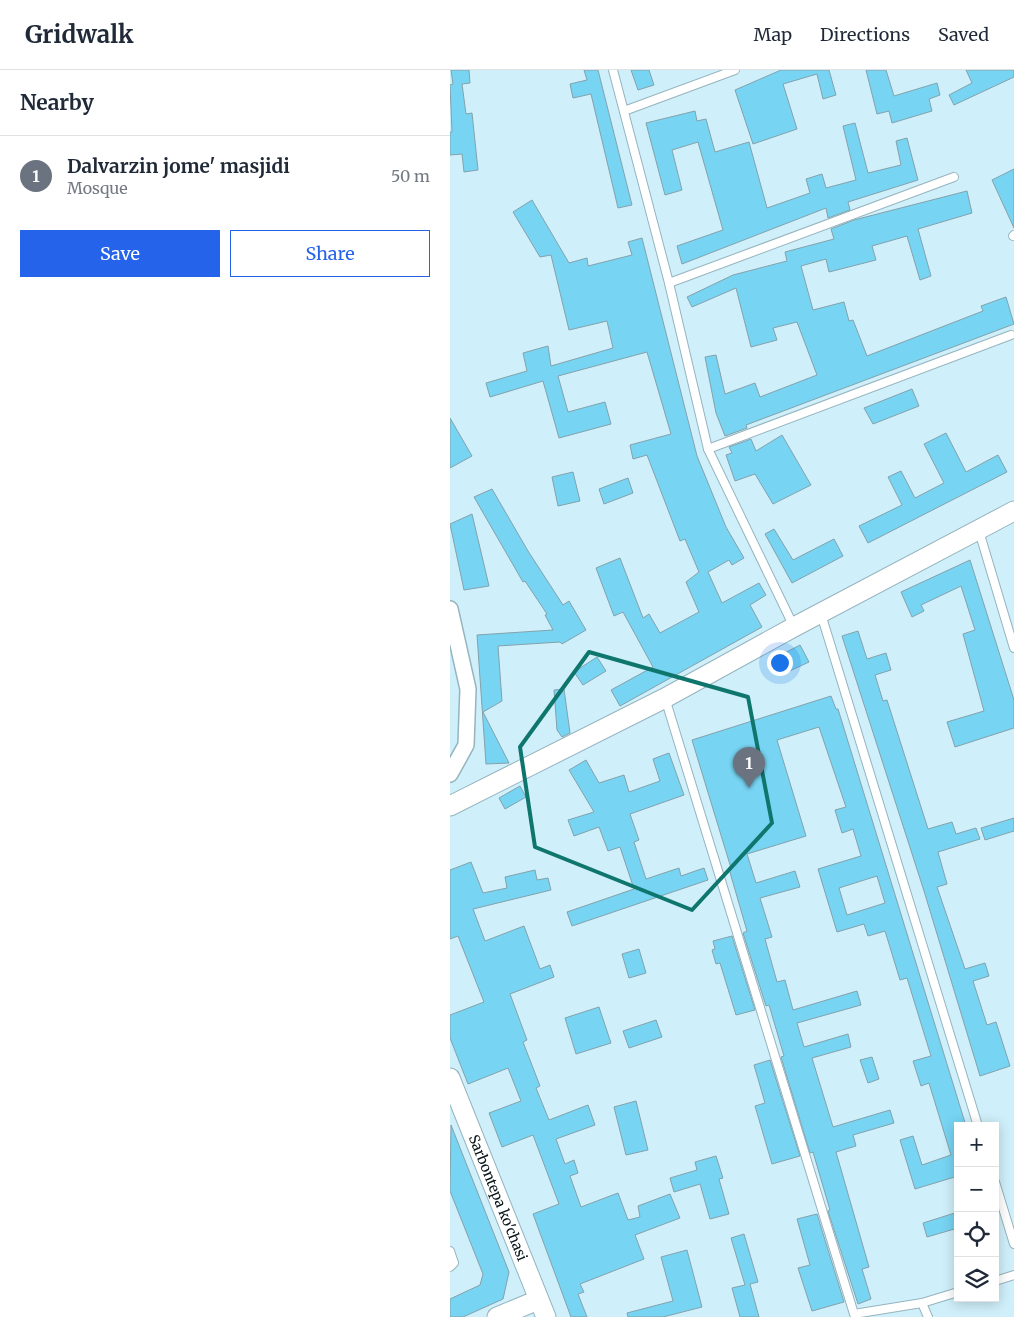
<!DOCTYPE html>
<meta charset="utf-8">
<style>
body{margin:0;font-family:Merriweather,serif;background:#f6f6f7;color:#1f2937}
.controls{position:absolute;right:15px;bottom:15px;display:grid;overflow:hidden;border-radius:0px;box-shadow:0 2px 12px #0003}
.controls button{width:45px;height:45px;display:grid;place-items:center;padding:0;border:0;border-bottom:1px solid #e0e1e3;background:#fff;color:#1f2937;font:25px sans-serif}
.you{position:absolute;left:329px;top:592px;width:18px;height:18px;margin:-12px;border:4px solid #fff;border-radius:50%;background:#1a73e8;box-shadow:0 0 0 8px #1a73e833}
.badge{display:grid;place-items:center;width:32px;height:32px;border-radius:50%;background:#2563eb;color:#fff;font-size:16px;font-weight:700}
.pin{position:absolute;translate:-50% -41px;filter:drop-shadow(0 1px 2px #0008)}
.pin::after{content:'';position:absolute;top:26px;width:18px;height:15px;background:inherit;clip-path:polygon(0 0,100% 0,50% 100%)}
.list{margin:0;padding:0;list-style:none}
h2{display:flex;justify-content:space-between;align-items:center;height:65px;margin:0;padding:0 20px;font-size:21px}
h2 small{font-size:16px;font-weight:400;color:#747a83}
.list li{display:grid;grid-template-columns:32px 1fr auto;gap:15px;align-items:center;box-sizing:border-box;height:80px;padding:0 20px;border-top:1px solid #e0e1e3}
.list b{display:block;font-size:19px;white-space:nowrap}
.list p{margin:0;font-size:16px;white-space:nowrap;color:#747a83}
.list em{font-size:16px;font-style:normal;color:#747a83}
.actions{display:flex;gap:10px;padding:15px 20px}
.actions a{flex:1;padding:11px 0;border:1px solid #2563eb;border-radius:0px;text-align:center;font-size:18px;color:#2563eb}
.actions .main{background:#2563eb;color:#fff}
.icon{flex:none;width:28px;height:28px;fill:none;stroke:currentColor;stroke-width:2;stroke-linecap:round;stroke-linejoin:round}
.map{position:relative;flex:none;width:564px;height:1247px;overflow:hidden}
header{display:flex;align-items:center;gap:30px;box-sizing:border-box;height:70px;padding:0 25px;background:#fff;border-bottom:1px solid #e0e1e3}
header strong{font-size:24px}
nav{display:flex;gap:28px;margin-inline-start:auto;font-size:18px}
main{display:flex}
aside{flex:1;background:#fff}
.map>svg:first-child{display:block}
.building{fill:#77d4f2;stroke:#83a2ac;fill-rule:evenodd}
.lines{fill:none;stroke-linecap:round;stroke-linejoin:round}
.service-casing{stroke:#95b4be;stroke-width:10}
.minor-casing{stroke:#95b4be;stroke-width:18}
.tertiary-casing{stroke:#95b4be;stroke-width:21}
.service{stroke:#fff;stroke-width:8}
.minor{stroke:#fff;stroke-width:15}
.tertiary{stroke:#fff;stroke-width:19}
.marked{fill:none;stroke:#0f766e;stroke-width:4;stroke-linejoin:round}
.labels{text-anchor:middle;stroke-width:4.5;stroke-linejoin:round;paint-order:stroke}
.street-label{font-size:14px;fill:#081417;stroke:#fff}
</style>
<header>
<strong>Gridwalk</strong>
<nav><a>Map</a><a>Directions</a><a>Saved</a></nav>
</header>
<main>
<aside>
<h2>Nearby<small></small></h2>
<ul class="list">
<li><span class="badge" style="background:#6b7280">1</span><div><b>Dalvarzin jome' masjidi</b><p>Mosque</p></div><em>50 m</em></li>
</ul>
<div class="actions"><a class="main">Save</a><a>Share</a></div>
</aside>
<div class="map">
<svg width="564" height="1247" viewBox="0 0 564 1247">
<rect width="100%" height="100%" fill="#cfeffa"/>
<g class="building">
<path d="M 1,0 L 19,0 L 20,13 L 12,14 L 16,44 L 22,43 L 28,100 L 14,102 L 12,84 L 0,85 L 0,62 L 2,62 L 0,15 L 3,14 Z"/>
<path d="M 134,0 L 148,0 L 182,135 L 168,138 L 141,24 L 123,28 L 120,14 L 137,10 Z"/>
<path d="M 181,0 L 199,0 L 204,15 L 188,20 Z"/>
<path d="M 331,0 L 379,0 L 386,25 L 373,29 L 367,4 L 333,14 L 347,59 L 303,74 L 285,20 Z"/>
<path d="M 416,0 L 436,0 L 444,26 L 487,13 L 490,25 L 479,29 L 482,41 L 442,53 L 439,41 L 427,44 Z"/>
<path d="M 516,0 L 564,0 L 564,7 L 504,35 L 499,25 L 522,13 Z"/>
<path d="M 245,41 L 247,51 L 256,49 L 265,82 L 299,72 L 317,138 L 360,123 L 356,109 L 372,104 L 376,118 L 406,110 L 393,56 L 405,53 L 418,103 L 451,95 L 446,71 L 457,68 L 468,110 L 398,132 L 400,140 L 378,148 L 376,138 L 232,194 L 227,176 L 273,160 L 248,72 L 222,80 L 232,120 L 215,125 L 196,53 Z"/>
<path d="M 564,99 L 564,158 L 542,110 Z"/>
<path d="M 517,121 L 522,143 L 468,159 L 481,206 L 470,210 L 457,166 L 422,176 L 426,190 L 379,202 L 376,189 L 351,196 L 363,240 L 394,232 L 399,251 L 403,250 L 417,286 L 533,241 L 531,236 L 556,227 L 564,254 L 296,355 L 297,358 L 275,366 L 266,343 L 255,287 L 266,285 L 275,324 L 305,313 L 310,327 L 367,305 L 347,252 L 323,258 L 327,270 L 301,277 L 286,218 L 242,237 L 237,227 L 283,205 L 337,191 L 335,182 L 384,169 L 381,159 L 404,150 Z"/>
<path d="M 82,130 L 119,193 L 137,188 L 138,196 L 182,185 L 178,172 L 192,168 L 247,386 L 276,457 L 294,488 L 282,495 L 279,490 L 258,502 L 272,533 L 309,513 L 316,525 L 300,535 L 312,557 L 170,636 L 161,620 L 203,597 L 173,542 L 164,546 L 146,498 L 170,488 L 193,548 L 199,544 L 210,563 L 249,542 L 236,512 L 249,502 L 235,469 L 230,471 L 197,385 L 183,389 L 180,375 L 221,364 L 197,282 L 108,306 L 118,342 L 155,332 L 161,354 L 109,368 L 93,311 L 40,327 L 36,313 L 77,301 L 73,283 L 98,276 L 101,296 L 163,278 L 157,251 L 119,260 L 101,185 L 90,187 L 63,142 Z"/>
<path d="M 462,319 L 469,336 L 423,354 L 414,338 Z"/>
<path d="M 0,348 L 22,386 L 0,398 Z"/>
<path d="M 496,363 L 516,402 L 548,385 L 557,402 L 418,473 L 409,456 L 452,435 L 438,407 L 451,401 L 465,428 L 494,413 L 474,374 Z"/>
<path d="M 332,365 L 361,415 L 323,434 L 305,404 L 285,411 L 276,385 L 282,383 L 279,377 L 301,369 L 306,381 Z"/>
<path d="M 123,402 L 130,431 L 108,436 L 102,407 Z"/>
<path d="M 178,408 L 183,423 L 154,434 L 149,419 Z"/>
<path d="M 42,419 L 78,481 L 113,535 L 119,531 L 136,560 L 112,574 L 110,572 L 48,576 L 52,631 L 33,642 L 59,693 L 36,694 L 27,565 L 103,560 L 95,545 L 97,544 L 75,511 L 73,512 L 24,427 Z"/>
<path d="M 22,444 L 39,516 L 14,520 L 0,454 Z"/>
<path d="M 324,459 L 343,490 L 384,469 L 393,486 L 342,513 L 315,464 Z"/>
<path d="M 520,490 L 564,630 L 564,658 L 505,677 L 497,652 L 534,641 L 513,564 L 525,560 L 511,516 L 471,535 L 474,541 L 462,547 L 451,522 Z"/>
<path d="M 408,561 L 417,589 L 436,583 L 441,600 L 425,605 L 433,631 L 437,630 L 478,759 L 502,752 L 506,764 L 526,758 L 530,769 L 488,782 L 497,814 L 487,817 L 515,899 L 535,893 L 539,906 L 523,911 L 537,955 L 546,952 L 560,996 L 530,1006 L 474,821 L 392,566 Z"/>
<path d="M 350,575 L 359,592 L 333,604 L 325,588 Z"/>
<path d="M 147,587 L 156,601 L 133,615 L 124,602 Z"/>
<path d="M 114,619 L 120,663 L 112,667 L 107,660 L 104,620 Z"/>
<path d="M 381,626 L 386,639 L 388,639 L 516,1056 L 508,1056 L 508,1106 L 465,1119 L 450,1070 L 463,1066 L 472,1095 L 501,1085 L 479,1013 L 471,1016 L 463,991 L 481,986 L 457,908 L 450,910 L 435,861 L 418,866 L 414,854 L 387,862 L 368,799 L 411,786 L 403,759 L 392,763 L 385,740 L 396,737 L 369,657 L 327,670 L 356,766 L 297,784 L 306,813 L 345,801 L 350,817 L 310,828 L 322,867 L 315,869 L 327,912 L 335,910 L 343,940 L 407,921 L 411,935 L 347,953 L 354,977 L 398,964 L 401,977 L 362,988 L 383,1057 L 440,1040 L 444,1053 L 403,1065 L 406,1076 L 386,1082 L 419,1197 L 412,1199 L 421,1229 L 408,1234 L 378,1141 L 380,1140 L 363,1082 L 360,1083 L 331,987 L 334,986 L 319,935 L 316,936 L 293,863 L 297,861 L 279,799 L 281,798 L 242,670 ZM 427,806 L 435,833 L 397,845 L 389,818 Z"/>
<path d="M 219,683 L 234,725 L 180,744 L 189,770 L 184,772 L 196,809 L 229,798 L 231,806 L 254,798 L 258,810 L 122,856 L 117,842 L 184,819 L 170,777 L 158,781 L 149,757 L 124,766 L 118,750 L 144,742 L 119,700 L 136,690 L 149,713 L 174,705 L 179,722 L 210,711 L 203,689 Z"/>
<path d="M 70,716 L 76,727 L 55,739 L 49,728 Z"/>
<path d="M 564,748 L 564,761 L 535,770 L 531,758 Z"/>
<path d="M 21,792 L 33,823 L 57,818 L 55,807 L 85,800 L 87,810 L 98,808 L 101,820 L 23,839 L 35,871 L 74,856 L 90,899 L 100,895 L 104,907 L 60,924 L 77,970 L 73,972 L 90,1016 L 86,1018 L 99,1050 L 138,1035 L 145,1055 L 106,1069 L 115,1094 L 124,1090 L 128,1103 L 120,1106 L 131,1137 L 168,1123 L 178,1150 L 190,1147 L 188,1136 L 220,1124 L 230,1148 L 185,1165 L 194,1189 L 130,1214 L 134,1222 L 128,1224 L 137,1247 L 121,1247 L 83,1144 L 109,1134 L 83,1065 L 52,1077 L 39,1043 L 71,1031 L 58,998 L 18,1014 L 0,968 L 0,945 L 34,932 L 8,866 L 0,869 L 0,800 Z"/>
<path d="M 282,866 L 305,940 L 286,945 L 270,893 L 266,894 L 262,880 L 265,879 L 263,871 Z"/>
<path d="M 189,879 L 196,903 L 179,908 L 172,884 Z"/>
<path d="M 149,937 L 161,973 L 126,984 L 115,948 Z"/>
<path d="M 206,950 L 212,967 L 179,978 L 173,961 Z"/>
<path d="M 422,987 L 429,1009 L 418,1013 L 410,990 Z"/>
<path d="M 320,990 L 350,1086 L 322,1094 L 305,1036 L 315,1033 L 304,995 Z"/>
<path d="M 186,1031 L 198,1080 L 176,1085 L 164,1037 Z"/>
<path d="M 1,1055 L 59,1202 L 53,1229 L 13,1247 L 0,1247 L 0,1229 L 30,1215 L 33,1204 L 0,1121 Z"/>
<path d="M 266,1086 L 273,1108 L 269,1109 L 279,1144 L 260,1149 L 250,1114 L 224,1122 L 220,1108 L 247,1100 L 245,1092 Z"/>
<path d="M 508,1142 L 508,1158 L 477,1167 L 473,1153 Z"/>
<path d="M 367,1144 L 394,1232 L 362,1241 L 348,1198 L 360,1195 L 347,1149 Z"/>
<path d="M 294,1164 L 308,1212 L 300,1214 L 309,1247 L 290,1247 L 282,1218 L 295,1215 L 281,1168 Z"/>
<path d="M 237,1180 L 252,1237 L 213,1247 L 178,1247 L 177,1243 L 223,1231 L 211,1187 Z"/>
</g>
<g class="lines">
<defs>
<g id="service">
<path d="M 163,0 L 219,213 L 258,379 L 344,557"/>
<path d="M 174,41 L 285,0"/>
<path d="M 563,166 L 564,165"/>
<path d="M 219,213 L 504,107"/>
<path d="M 258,379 L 561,265"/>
<path d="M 529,461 L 564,578"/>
<path d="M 371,544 L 528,1056"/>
<path d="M 215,628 L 404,1244 L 472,1233 L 508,1222"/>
<path d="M 545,1112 L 564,1174"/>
<path d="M 0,1181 L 4,1193 L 0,1197"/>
<path d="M 545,1211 L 564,1205"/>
<path d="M 472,1233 L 478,1247"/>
</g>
<path id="minor" d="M 0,539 L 18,619 L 16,675 L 0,704"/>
<g id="tertiary">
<path d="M 0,736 L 215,628 L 344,557 L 564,441"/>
<path id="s1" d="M 0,1008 L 96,1247"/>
<path d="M 47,1247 L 88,1230"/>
</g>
</defs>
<use href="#service" class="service-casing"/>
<use href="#minor" class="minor-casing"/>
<use href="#tertiary" class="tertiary-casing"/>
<use href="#service" class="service"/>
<use href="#minor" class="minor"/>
<use href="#tertiary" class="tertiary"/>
</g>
<path class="marked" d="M 139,582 L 298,627 L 322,753 L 242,840 L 85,777 L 70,677 Z"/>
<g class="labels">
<g class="street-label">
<text dy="5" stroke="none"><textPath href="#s1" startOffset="129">Sarbontepa ko'chasi</textPath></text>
</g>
</g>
</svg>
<div class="controls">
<button>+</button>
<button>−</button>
<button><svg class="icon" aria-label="locate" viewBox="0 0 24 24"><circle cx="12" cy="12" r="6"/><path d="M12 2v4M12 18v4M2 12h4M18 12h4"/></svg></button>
<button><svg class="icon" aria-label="layers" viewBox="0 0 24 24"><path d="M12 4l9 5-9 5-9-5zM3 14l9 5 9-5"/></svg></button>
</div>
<div class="you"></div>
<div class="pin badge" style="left:299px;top:718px;background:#6b7280">1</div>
</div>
</main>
